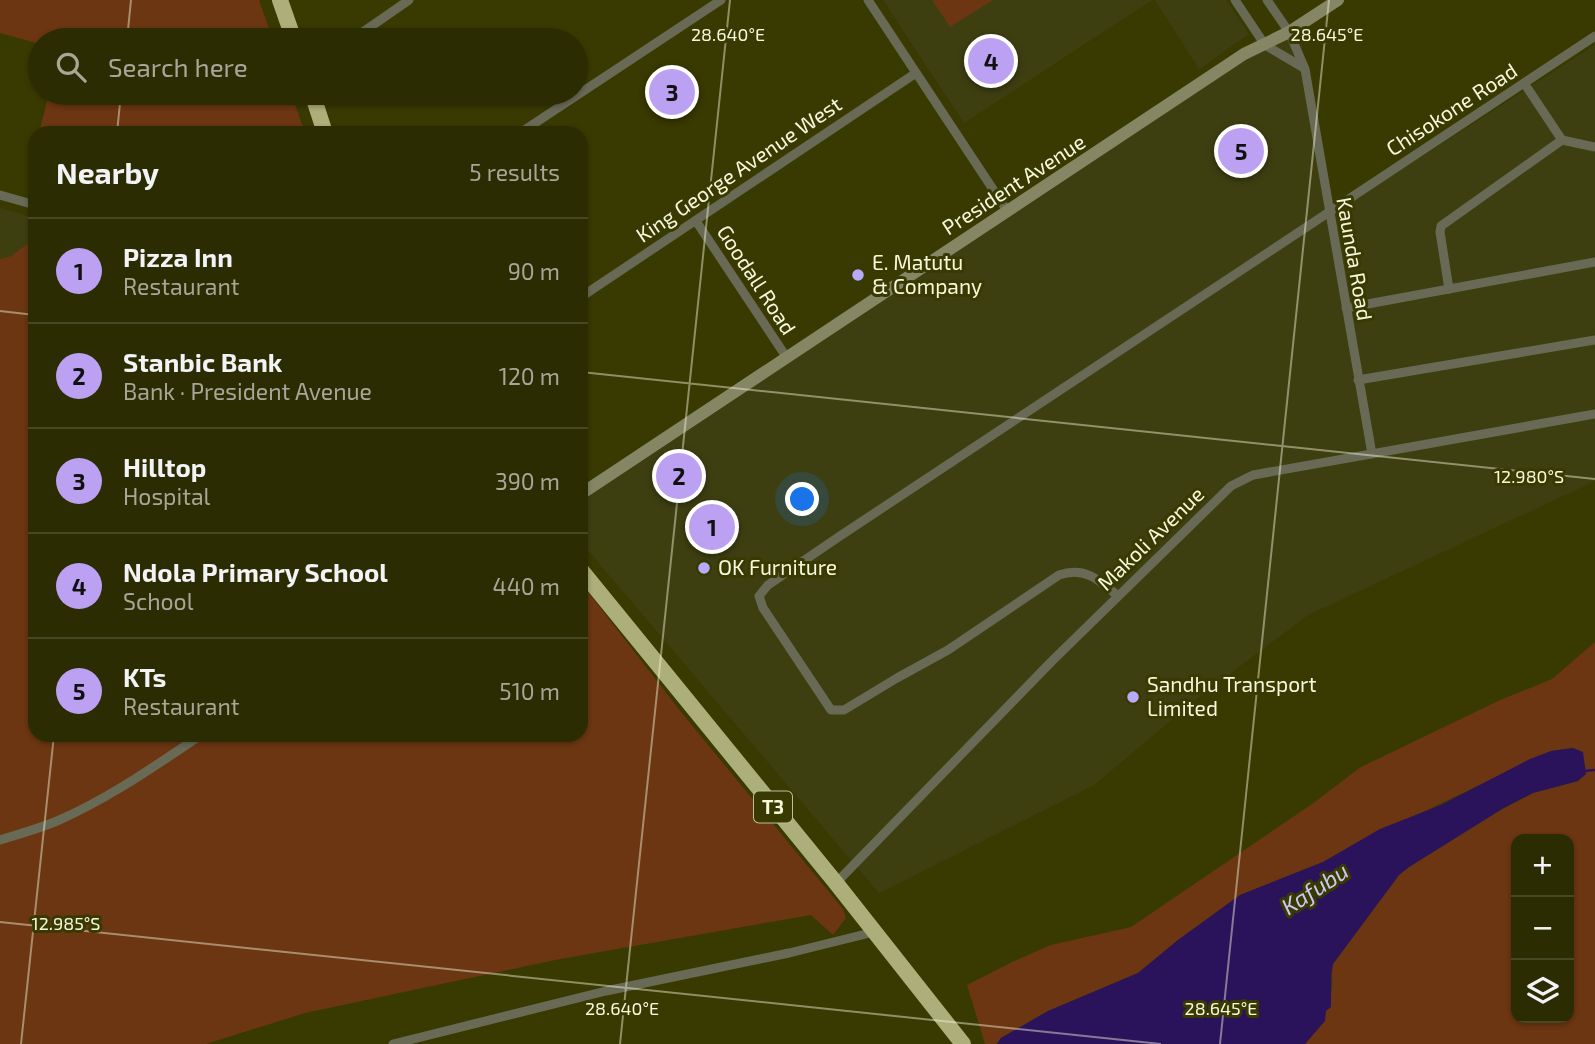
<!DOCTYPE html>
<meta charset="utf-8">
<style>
body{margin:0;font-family:"Exo 2",sans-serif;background:#33340b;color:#f1f3f6}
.controls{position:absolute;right:21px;bottom:21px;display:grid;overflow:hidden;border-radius:14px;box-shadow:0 2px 5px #0004}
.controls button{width:63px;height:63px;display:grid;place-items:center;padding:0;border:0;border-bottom:2px solid #474823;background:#2b2c01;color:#f1f3f6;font:35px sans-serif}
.you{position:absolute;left:803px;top:500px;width:24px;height:24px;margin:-18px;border:5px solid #fff;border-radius:50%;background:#1a73e8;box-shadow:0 0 0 10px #1a73e833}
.badge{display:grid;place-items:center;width:46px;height:46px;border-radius:50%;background:#bca0f2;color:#111;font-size:23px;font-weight:700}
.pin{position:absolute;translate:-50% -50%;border:4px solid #fff;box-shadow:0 2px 7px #0006}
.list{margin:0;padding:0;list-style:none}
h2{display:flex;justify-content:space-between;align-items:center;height:91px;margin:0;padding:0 28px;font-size:30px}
h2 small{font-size:23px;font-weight:400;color:#a6a799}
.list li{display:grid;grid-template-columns:46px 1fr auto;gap:21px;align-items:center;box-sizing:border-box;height:105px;padding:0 28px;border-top:2px solid #474823}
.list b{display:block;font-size:26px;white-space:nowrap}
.list p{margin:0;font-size:23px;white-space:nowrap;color:#a6a799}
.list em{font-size:23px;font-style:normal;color:#a6a799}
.icon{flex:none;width:38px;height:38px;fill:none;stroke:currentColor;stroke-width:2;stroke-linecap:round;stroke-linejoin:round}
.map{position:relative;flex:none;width:1595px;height:1044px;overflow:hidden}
.search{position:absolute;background:#2b2c01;box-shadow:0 2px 5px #0004;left:28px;top:28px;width:560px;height:77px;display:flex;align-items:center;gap:18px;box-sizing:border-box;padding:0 24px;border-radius:38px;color:#a6a799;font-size:26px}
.panel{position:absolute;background:#2b2c01;box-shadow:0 2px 5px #0004;left:28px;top:126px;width:560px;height:616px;border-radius:21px}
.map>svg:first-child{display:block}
.built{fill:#3e3f11}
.green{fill:#6b3611;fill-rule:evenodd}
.water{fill:#2b135c}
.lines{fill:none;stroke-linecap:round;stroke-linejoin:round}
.stream{stroke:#2b135c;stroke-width:2.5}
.street{stroke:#696a55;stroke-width:9}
.secondary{stroke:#848664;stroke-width:12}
.highway{stroke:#acaf79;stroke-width:16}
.ticks{fill:none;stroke:#f6f8dc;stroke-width:2;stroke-opacity:0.45}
.poi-dot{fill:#b7abf8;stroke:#393a01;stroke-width:2.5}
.labels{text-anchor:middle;stroke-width:6;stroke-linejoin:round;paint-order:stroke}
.shield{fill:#393a01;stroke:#bdbf9a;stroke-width:2}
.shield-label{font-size:19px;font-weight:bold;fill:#f6f8dc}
.street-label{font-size:21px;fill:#f6f8dc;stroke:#393a01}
.poi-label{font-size:21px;fill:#f6f8dc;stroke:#393a01;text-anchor:start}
.water-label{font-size:23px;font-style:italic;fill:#cdc8f3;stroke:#393a01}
.ticks-label{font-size:18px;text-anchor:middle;fill:#f6f8dc;stroke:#393a01;stroke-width:6;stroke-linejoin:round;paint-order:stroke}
</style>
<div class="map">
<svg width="1595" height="1044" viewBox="0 0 1595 1044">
<rect width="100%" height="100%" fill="#393a01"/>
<g class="built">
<path d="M 883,0 L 1152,0 L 964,123 Z"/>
<path d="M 1155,0 L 1226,0 L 1249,34 L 1199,69 Z"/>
<path d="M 1298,25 L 1334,213 L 1595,45 L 1595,481 L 1308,615 L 1200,696 L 1094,785 L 879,893 L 581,542 L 581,499 Z"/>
<path d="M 0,208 L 35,218 L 35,238 L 11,256 L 0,259 Z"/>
</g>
<g class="green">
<path d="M 0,0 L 259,0 L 273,40 L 40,40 L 40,44 L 0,33 Z"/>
<path d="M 932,0 L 993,0 L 950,27 Z"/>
<path d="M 49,93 L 291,93 L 305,133 L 39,133 Z"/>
<path d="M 35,238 L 35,735 L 581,735 L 581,583 L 681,712 L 843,909 L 846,918 L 833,935 L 811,915 L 560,959 L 305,1013 L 206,1044 L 0,1044 L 0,259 L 11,256 Z"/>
<path d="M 1595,642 L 1595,1044 L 1305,1044 C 1318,1027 1330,1008 1332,987 C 1333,978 1331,972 1333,964 L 1399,875 L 1409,867 L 1502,809 L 1533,793 L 1578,781 L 1573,748 L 1551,751 L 1362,841 L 1323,862 L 1240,895 L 1178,940 L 1138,973 L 1048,1011 L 1001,1038 L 997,1044 L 985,1044 L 967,985 L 1012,962 L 1051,945 L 1131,927 L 1312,804 L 1361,767 L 1498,701 L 1552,679 ZM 1516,839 L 1569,839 L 1569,1018 L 1516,1018 Z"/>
</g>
<path class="water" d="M 1573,748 L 1583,752 L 1586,774 L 1578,781 L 1533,793 L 1502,809 L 1409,867 L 1399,875 L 1333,964 L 1331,975 L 1331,1007 L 1326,1011 L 1325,1021 L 1305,1044 L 997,1044 L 1001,1038 L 1048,1011 L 1138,973 L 1178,940 L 1240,895 L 1323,862 L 1380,829 L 1441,805 L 1530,759 L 1551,751 Z"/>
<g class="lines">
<path class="stream" d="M 1584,771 L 1595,770"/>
<g class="street">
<path d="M 868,0 L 1008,212"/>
<path d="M 1235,0 L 1265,45 L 1304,68"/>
<path d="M 1267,0 L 1289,32 L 1305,69 L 1372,454"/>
<path d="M 360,34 L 409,0"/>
<path d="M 1524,83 L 1562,140 L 1595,147"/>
<path d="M 520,133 L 721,0"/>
<path d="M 0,195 L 35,205"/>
<path d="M 696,221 L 787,358"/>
<path d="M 1449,289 L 1440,232 L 1441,226 L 1562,140"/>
<path d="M 581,297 L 916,73"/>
<path d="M 1346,308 L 1595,262"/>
<path d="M 1358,380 L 1595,340"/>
<path d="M 1118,596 C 1099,580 1085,566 1059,575 L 948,650 L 897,678 L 844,710 L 831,710 L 763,608 L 759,596 L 768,585 L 840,536 L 1595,36"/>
<path d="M 0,840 C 19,834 38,829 57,821 C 108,799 155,766 201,735"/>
<path d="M 836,883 L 1052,661 L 1231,486 L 1253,475 L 1595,414"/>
<path d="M 393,1044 L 606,991 L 789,953 L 874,932"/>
</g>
<path class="secondary" d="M 581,494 L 1244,54 L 1289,32 L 1338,0"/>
<g class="highway">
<path d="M 280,0 L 294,40"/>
<path d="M 312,93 L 325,133"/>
<path d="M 581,570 L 836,883 L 963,1044"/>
</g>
</g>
<path class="ticks" d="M 127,40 L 131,0M 117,133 L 121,93M 0,311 L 35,315M 581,372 L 1595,479M 0,922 L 1161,1044M 21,1044 L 54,735M 620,1044 L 730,0M 1220,1044 L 1329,0"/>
<g class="poi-dot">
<circle cx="858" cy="275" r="7"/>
<circle cx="704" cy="568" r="7"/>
<circle cx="1133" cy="697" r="7"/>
</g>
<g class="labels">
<rect class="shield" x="754" y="791.5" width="38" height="31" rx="5"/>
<g class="shield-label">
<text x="773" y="814">T3</text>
</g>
<g class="street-label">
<text transform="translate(1452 110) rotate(-33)" y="7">Chisokone Road</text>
<text transform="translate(739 170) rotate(-34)" y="7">King George Avenue West</text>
<text transform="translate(1014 185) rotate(-33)" y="7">President Avenue</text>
<text transform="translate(1354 259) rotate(80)" y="7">Kaunda Road</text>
<text transform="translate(756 280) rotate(57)" y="7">Goodall Road</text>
<text transform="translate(1151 539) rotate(-44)" y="7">Makoli Avenue</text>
</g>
<g class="poi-label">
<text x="872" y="270">E. Matutu<tspan x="872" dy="24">&amp; Company</tspan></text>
<text x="718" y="575">OK Furniture</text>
<text x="1147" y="692">Sandhu Transport<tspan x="1147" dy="24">Limited</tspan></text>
</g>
<g class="water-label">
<text transform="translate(1315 889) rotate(-33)" y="8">Kafubu</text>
</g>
</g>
<g class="ticks-label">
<text x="728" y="41">28.640°E</text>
<text x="1327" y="41">28.645°E</text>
<text x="1529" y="483">12.980°S</text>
<text x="66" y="930">12.985°S</text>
<text x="622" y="1015">28.640°E</text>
<text x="1221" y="1015">28.645°E</text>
</g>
</svg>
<div class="controls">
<button>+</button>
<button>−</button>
<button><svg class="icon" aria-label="layers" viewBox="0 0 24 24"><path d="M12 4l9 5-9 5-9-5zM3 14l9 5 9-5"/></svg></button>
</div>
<div class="you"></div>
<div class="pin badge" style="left:712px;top:527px">1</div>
<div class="pin badge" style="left:679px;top:476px">2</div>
<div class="pin badge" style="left:672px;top:92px">3</div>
<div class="pin badge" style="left:991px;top:61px">4</div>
<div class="pin badge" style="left:1241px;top:151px">5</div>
<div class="search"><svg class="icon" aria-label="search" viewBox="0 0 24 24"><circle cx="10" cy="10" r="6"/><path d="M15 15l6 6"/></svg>Search here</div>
<section class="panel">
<h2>Nearby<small>5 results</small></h2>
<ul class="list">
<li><span class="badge">1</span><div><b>Pizza Inn</b><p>Restaurant</p></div><em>90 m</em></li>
<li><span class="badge">2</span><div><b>Stanbic Bank</b><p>Bank · President Avenue</p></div><em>120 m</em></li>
<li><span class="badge">3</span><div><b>Hilltop</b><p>Hospital</p></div><em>390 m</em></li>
<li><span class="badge">4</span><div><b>Ndola Primary School</b><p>School</p></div><em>440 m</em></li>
<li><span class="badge">5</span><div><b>KTs</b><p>Restaurant</p></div><em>510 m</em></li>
</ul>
</section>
</div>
